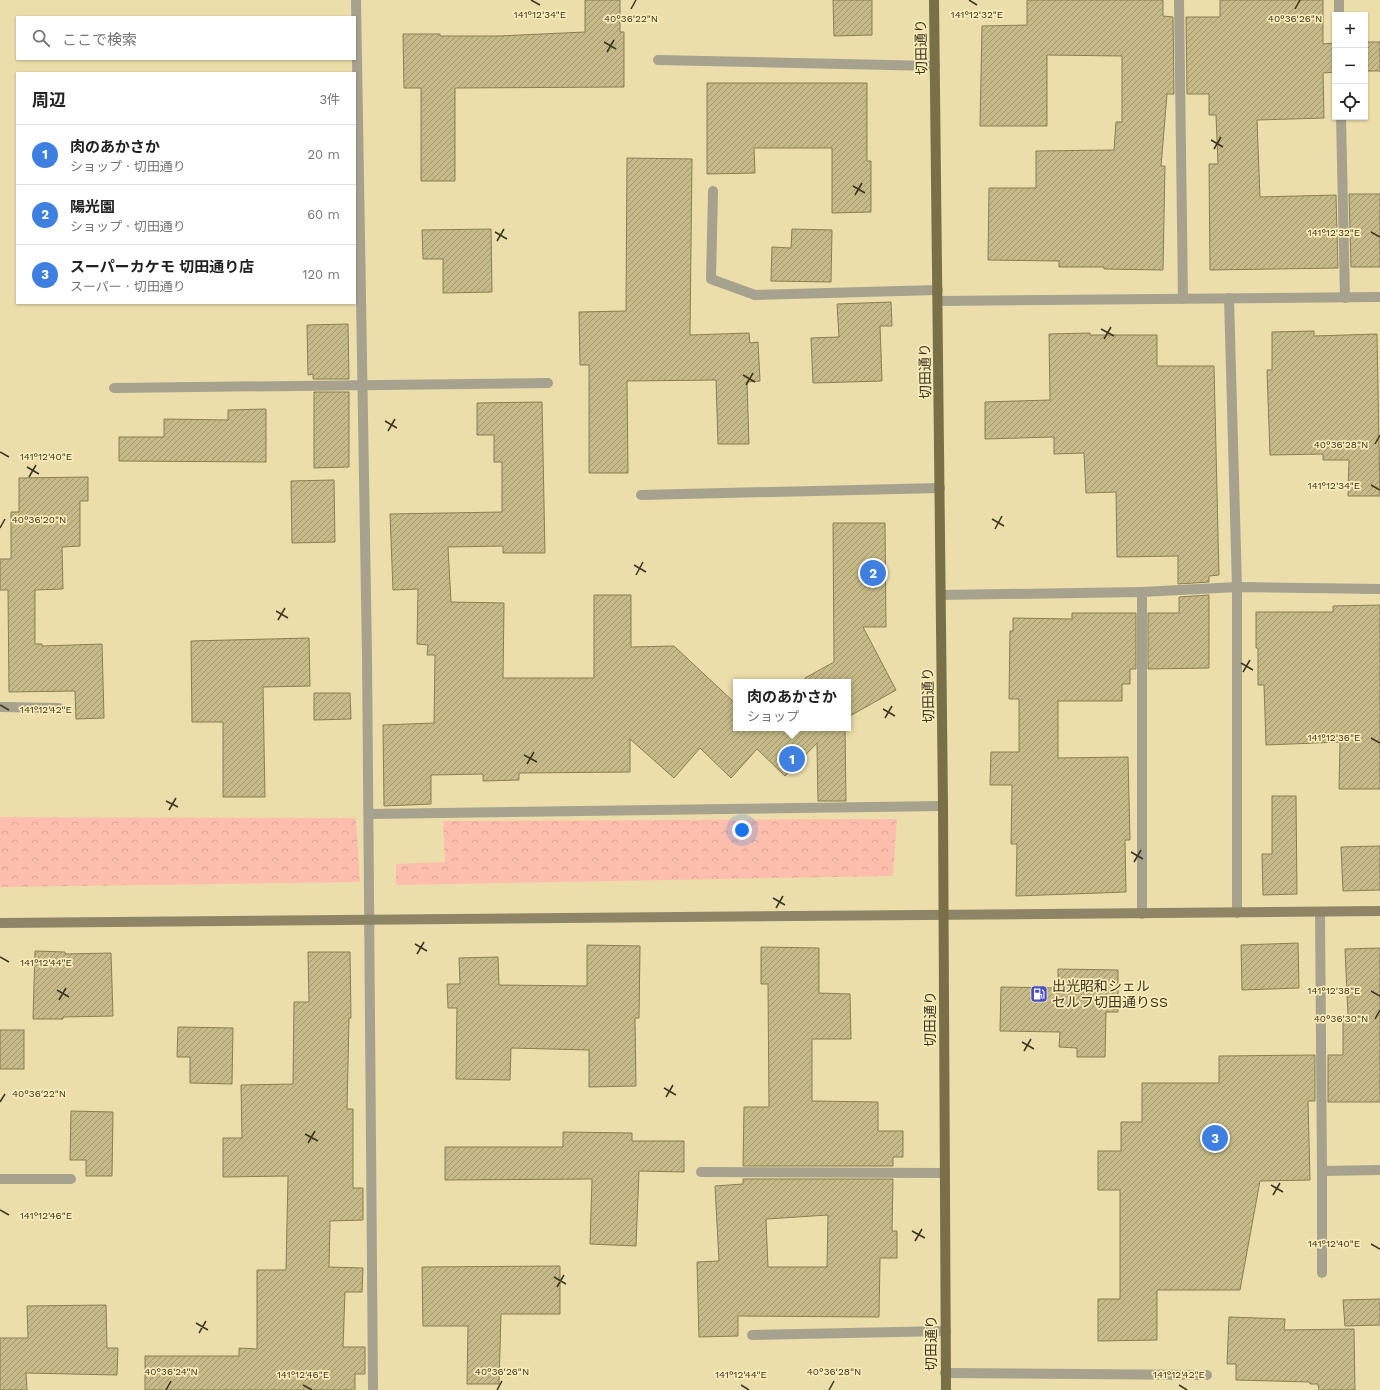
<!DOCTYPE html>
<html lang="ja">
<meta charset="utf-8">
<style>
body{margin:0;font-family:"Work Sans","Noto Sans JP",sans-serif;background:#f2f2f2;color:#222}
.controls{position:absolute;right:12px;top:12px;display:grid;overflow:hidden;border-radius:0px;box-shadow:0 1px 3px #0004}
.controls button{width:36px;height:36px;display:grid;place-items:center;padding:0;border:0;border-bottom:1px solid #e0e0e0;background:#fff;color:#222;font:20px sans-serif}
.you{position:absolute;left:742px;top:830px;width:14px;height:14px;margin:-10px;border:3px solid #fff;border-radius:50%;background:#1a73e8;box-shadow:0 0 0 6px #1a73e833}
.badge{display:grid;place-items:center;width:26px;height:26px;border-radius:50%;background:#0b8043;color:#fff;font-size:13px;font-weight:700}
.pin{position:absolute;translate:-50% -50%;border:2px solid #fff;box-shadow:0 1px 4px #0006}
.popup{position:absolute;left:733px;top:679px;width:118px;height:52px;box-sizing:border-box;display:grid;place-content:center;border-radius:0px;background:#fff;filter:drop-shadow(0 1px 3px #0005);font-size:13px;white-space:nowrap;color:#767676}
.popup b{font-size:15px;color:#222}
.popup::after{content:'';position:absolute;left:50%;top:100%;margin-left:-8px;border:8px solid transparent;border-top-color:#fff}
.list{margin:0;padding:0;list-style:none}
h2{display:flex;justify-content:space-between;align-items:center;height:52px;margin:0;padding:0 16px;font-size:17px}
h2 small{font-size:13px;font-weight:400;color:#767676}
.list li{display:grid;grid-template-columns:26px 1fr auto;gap:12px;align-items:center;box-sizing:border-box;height:60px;padding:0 16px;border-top:1px solid #e0e0e0}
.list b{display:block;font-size:15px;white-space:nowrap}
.list p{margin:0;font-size:13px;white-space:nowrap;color:#767676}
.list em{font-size:13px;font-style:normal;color:#767676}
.icon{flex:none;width:22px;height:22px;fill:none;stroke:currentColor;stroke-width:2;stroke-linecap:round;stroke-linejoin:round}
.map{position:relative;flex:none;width:1380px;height:1390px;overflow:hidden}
.search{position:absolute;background:#fff;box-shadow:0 1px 3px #0004;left:16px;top:16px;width:340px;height:44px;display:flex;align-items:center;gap:10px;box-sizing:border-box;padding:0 14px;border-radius:0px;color:#767676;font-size:15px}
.panel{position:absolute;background:#fff;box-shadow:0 1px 3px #0004;left:16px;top:72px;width:340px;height:232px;border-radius:0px}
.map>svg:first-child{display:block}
.forest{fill:url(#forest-crowns)}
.building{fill:url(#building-hatch);stroke:#8b7f50;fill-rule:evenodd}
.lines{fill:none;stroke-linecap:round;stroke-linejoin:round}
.lane{stroke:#a7a28d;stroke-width:10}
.street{stroke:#a7a28d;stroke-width:10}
.secondary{stroke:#8d8565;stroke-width:10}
.primary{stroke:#7a7048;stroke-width:10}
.ticks{fill:none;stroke:#3a3521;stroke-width:1.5}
.labels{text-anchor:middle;stroke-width:3.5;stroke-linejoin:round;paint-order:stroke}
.street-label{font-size:14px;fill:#3a3521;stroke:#f8ebb8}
.poi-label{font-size:14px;fill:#3a3521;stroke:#f8ebb8;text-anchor:start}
.ticks-label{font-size:10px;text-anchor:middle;fill:#3a3521;stroke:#f8ebb8;stroke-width:3.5;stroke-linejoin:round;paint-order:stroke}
</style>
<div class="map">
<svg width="1380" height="1390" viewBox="0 0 1380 1390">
<defs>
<pattern id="forest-crowns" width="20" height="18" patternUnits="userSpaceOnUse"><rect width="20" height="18" fill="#febead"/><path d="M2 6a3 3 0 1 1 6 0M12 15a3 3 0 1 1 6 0" fill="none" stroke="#daa495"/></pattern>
<pattern id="building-hatch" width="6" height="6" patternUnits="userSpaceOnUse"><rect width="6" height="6" fill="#c6ba88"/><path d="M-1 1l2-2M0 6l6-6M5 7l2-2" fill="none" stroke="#a2986f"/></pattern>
</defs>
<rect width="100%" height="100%" fill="#ebdeab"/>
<g class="forest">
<path d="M 0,817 L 356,818 L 360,882 L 0,887 Z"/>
<path d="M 897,819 L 893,876 L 396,885 L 396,864 L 445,862 L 443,821 Z"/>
</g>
<g class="building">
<path d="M 585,0 L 620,0 L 620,32 L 624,32 L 624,87 L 455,88 L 455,181 L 421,181 L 421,88 L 404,88 L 403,34 L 440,34 L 440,36 L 499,36 L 585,32 Z"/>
<path d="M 833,0 L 872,0 L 872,35 L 834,36 Z"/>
<path d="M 1027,0 L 1163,0 L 1163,16 L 1173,17 L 1174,94 L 1167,94 L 1161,166 L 1165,166 L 1163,270 L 1104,269 L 1104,267 L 1059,267 L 1059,261 L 988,260 L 989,188 L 1036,188 L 1036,151 L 1114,150 L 1116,122 L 1122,122 L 1122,56 L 1047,55 L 1047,126 L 980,126 L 982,26 L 1027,25 Z"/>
<path d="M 1220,0 L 1323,0 L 1323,44 L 1335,43 L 1335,72 L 1323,73 L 1324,118 L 1257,120 L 1260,197 L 1336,195 L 1338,268 L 1210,270 L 1209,164 L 1218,164 L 1216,115 L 1209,115 L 1209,94 L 1187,94 L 1186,17 L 1220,17 Z"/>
<rect x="1365" y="42" width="15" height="29"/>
<path d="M 707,83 L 867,83 L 867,161 L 871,161 L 871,212 L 832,213 L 832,148 L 754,148 L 755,173 L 707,174 Z"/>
<path d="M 627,158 L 692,159 L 690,335 L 749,333 L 750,343 L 758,342 L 760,381 L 747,382 L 749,444 L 718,444 L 716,380 L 627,381 L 628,473 L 589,473 L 589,365 L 580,365 L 579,312 L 626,311 Z"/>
<path d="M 1349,194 L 1380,194 L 1380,267 L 1351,267 Z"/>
<path d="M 491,229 L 492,292 L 443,293 L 443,259 L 423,259 L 422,230 Z"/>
<path d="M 792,229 L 832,230 L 831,282 L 771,281 L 772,247 L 791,248 Z"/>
<path d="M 891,302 L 892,326 L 880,326 L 882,381 L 813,383 L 811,338 L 839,337 L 837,304 Z"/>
<path d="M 348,324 L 349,379 L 313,379 L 313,374 L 308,375 L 307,325 Z"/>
<path d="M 1314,331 L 1314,336 L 1377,334 L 1380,496 L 1348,496 L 1349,460 L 1323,460 L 1323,454 L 1270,455 L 1267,370 L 1272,370 L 1272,332 Z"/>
<path d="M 1090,333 L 1090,335 L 1157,335 L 1157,366 L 1214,366 L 1219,575 L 1209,576 L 1209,582 L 1178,584 L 1178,556 L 1117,557 L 1116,492 L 1086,493 L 1084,453 L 1054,454 L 1054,437 L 985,439 L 985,402 L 1050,400 L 1049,334 Z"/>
<path d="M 314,392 L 349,392 L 349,467 L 314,468 Z"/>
<path d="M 542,402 L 545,553 L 503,553 L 503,546 L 448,547 L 451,602 L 504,603 L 503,678 L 594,678 L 594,595 L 631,595 L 631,647 L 674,646 L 736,704 L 736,728 L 845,728 L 846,801 L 818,801 L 817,743 L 785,776 L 757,749 L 731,778 L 700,748 L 674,778 L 630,739 L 630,772 L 519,773 L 519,780 L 483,781 L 483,774 L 431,775 L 431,804 L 384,806 L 383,725 L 434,723 L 435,655 L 427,655 L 428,645 L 417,644 L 418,589 L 393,590 L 390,514 L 502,512 L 502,462 L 494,462 L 494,435 L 477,435 L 477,403 Z"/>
<path d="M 266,409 L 266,462 L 119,461 L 119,437 L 164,437 L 164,419 L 228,420 L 228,410 Z"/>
<path d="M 88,477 L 88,501 L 80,501 L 80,546 L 62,547 L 63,589 L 35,590 L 35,644 L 42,644 L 42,646 L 102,644 L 104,718 L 76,719 L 75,691 L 9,692 L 8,590 L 0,590 L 0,559 L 11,559 L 11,512 L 19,512 L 19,478 Z"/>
<path d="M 334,480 L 335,542 L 292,543 L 291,481 Z"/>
<path d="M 833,523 L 885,523 L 886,627 L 863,627 L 896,690 L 848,717 L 848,682 L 807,682 L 805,678 L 834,662 Z"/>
<path d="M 1209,595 L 1209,668 L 1148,669 L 1148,613 L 1179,613 L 1179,597 Z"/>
<path d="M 1380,605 L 1380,789 L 1339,789 L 1340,742 L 1266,745 L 1264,685 L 1258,685 L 1258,648 L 1256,648 L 1256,612 L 1333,612 L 1333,606 Z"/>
<path d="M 1072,613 L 1136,613 L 1136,669 L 1130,669 L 1130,684 L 1122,684 L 1122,701 L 1058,701 L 1058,758 L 1128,757 L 1130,840 L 1125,840 L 1126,892 L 1016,896 L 1017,844 L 1011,844 L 1012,785 L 990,785 L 991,752 L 1019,752 L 1019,699 L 1009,699 L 1010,631 L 1013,631 L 1013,618 L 1072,619 Z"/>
<path d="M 309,638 L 310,686 L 263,687 L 265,797 L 223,797 L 223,722 L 192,722 L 191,641 Z"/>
<path d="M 314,693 L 350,693 L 351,719 L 314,720 Z"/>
<path d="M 1272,796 L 1296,796 L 1297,894 L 1263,895 L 1262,854 L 1272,854 Z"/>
<path d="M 1380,846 L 1380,890 L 1343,891 L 1341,847 Z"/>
<path d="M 1298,943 L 1299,988 L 1242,990 L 1241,945 Z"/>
<path d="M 587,945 L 640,946 L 639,1018 L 635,1018 L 636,1086 L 589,1087 L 589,1050 L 511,1048 L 510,1080 L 456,1079 L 457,1008 L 448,1008 L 447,984 L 460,984 L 459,958 L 498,957 L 499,985 L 587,986 Z"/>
<path d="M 761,947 L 819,948 L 819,993 L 850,994 L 851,1039 L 812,1039 L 812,1101 L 878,1102 L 878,1131 L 903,1131 L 903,1157 L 893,1157 L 893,1166 L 743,1166 L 744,1107 L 769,1107 L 768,984 L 761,984 Z"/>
<path d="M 1380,948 L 1380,1102 L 1328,1102 L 1328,1055 L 1343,1055 L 1343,1016 L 1348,1016 L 1345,949 Z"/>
<path d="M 35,951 L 65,952 L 65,954 L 111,953 L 113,1016 L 63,1017 L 63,1019 L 33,1019 Z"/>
<path d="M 308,952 L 350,952 L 351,1018 L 349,1018 L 347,1109 L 353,1109 L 353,1188 L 363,1188 L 363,1220 L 330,1221 L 329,1267 L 363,1268 L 362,1292 L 345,1292 L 343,1347 L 365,1347 L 365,1374 L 355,1374 L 355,1390 L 145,1390 L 145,1356 L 239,1356 L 239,1348 L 257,1349 L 257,1270 L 286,1270 L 288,1176 L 223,1177 L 223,1138 L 242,1138 L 241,1085 L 293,1084 L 294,1002 L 309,1002 Z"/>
<path d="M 1058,969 L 1118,970 L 1118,1012 L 1106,1012 L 1105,1057 L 1077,1057 L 1077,1048 L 1059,1047 L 1060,1032 L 1000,1031 L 1001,987 L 1058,988 Z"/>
<path d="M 178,1027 L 233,1028 L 232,1084 L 190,1083 L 190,1057 L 177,1057 Z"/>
<rect x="0" y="1030" width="24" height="39"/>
<path d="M 1315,1055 L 1315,1101 L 1308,1101 L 1310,1180 L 1260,1181 L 1240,1290 L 1157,1290 L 1157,1340 L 1098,1341 L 1098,1299 L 1120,1299 L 1120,1190 L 1098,1190 L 1098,1151 L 1121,1151 L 1121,1122 L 1142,1122 L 1142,1083 L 1219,1083 L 1219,1056 Z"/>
<path d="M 71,1111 L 113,1112 L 112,1176 L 86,1176 L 86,1160 L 70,1160 Z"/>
<path d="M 563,1132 L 632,1133 L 632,1141 L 684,1141 L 684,1172 L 639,1171 L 636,1246 L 590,1244 L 592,1179 L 445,1180 L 445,1147 L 563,1147 Z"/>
<path d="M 743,1179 L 893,1179 L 892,1231 L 897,1231 L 897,1258 L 880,1258 L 879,1317 L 738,1316 L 738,1336 L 699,1337 L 697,1262 L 719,1261 L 715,1186 L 743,1184 ZM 828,1215 L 827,1267 L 768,1267 L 766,1219 Z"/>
<path d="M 560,1266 L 560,1314 L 501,1314 L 499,1384 L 467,1384 L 468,1326 L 423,1326 L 422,1267 Z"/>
<path d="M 1380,1299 L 1380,1325 L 1345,1326 L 1343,1300 Z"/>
<path d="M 106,1305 L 107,1348 L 118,1348 L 117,1375 L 26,1373 L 27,1390 L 0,1390 L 0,1338 L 28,1338 L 27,1306 Z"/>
<path d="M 1229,1317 L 1285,1319 L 1284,1330 L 1354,1329 L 1355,1390 L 1319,1390 L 1318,1384 L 1310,1384 L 1310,1382 L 1236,1380 L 1236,1364 L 1227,1364 Z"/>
</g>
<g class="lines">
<g class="lane">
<path d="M 658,60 L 935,66"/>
<path d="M 713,191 L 711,279 L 755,295 L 938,290"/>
<path d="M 942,595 L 1142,592"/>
<path d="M 0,707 L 59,708"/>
<path d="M 370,814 L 943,806"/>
<path d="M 1142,914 L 1142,592 L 1237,587 L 1380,589"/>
<path d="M 701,1172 L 945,1173"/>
<path d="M 0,1179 L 71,1179"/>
<path d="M 752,1335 L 946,1331"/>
<path d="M 945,1373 L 1207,1375"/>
</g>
<g class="street">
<path d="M 356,0 C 366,463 371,927 373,1390"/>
<path d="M 1179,0 L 1183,299"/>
<path d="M 1339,0 L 1339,15"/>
<path d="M 1341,117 L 1345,298"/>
<path d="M 1229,298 L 1237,587 L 1237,913"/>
<path d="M 938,301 L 1380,297"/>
<path d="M 114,388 L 548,383"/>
<path d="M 641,495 L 940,488"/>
<path d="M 1320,912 L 1322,1171 L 1380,1170"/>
<path d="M 1322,1171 L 1322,1273"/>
</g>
<path class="secondary" d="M 0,923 L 1380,911"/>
<path class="primary" d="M 934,0 L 943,806 L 946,1390"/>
</g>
<path class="ticks" d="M 531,0 L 540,5M 969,0 L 977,5M 631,9 L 636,0M 1295,9 L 1300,0M 604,42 L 616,49M 607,52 L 614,40M 1211,140 L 1223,147M 1214,149 L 1221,137M 853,186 L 865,193M 855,195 L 862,183M 495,232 L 507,239M 1371,232 L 1380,237M 497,241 L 504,229M 1101,329 L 1114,336M 1104,339 L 1111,327M 743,375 L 755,382M 746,385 L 753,373M 385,421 L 397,428M 388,431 L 395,419M 1375,444 L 1380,435M 0,452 L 9,457M 27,467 L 39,474M 29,477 L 36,465M 1371,485 L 1380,490M 992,519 L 1004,526M 0,528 L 5,519M 995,529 L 1002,516M 634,565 L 646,572M 636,575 L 643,562M 276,611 L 288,618M 278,620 L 285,608M 1241,663 L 1253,670M 1243,672 L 1250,660M 0,705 L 9,710M 883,709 L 895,716M 885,718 L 892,706M 1371,738 L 1380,743M 524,755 L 537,762M 527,764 L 534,752M 166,801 L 178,807M 169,810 L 176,798M 1131,852 L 1143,859M 1134,862 L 1141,850M 773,898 L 785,905M 776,908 L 783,896M 415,944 L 427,951M 417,954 L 424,942M 0,957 L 9,962M 57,990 L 69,997M 1371,991 L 1380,996M 59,1000 L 66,988M 1375,1019 L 1380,1010M 1022,1042 L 1034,1049M 1024,1051 L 1031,1039M 664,1088 L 676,1095M 666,1097 L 673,1085M 0,1102 L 5,1094M 305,1134 L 318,1141M 308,1143 L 315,1131M 1271,1185 L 1283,1192M 1273,1195 L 1280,1183M 0,1210 L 9,1215M 912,1231 L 925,1238M 915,1241 L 922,1229M 1371,1244 L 1380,1249M 554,1277 L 566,1284M 557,1287 L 564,1275M 196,1323 L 208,1330M 199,1333 L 206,1321M 303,1385 L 312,1390M 741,1385 L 749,1390M 1179,1385 L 1187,1390M 166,1390 L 171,1381M 497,1390 L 502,1381M 829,1390 L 834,1381"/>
<defs>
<symbol id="fuel-square" viewBox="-11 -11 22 22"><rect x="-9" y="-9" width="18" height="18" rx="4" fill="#494ec4" stroke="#f8ebb8"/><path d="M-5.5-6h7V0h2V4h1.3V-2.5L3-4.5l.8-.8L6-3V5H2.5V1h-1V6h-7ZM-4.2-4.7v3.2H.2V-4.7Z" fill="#fff"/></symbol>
</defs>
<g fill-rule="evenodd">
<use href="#fuel-square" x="1029" y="984" width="20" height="20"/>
</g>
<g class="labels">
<g class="street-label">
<text transform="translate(921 47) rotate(-91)" y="5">切田通り</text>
<text transform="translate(925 371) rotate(-91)" y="5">切田通り</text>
<text transform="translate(928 695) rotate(-91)" y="5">切田通り</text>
<text transform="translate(930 1019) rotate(-90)" y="5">切田通り</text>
<text transform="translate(931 1343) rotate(-90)" y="5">切田通り</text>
</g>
<g class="poi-label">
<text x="1052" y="991">出光昭和シェル<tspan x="1052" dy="16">セルフ切田通りSS</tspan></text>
</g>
</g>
<g class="ticks-label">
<text x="540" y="18">141°12'34"E</text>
<text x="977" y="18">141°12'32"E</text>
<text x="631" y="22">40°36'22"N</text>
<text x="1295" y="22">40°36'26"N</text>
<text x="1334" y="236">141°12'32"E</text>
<text x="1341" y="448">40°36'28"N</text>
<text x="46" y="460">141°12'40"E</text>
<text x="1334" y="489">141°12'34"E</text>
<text x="39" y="523">40°36'20"N</text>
<text x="46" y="713">141°12'42"E</text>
<text x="1334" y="741">141°12'36"E</text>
<text x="46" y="966">141°12'44"E</text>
<text x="1334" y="994">141°12'38"E</text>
<text x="1341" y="1022">40°36'30"N</text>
<text x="39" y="1097">40°36'22"N</text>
<text x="46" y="1219">141°12'46"E</text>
<text x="1334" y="1247">141°12'40"E</text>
<text x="171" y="1375">40°36'24"N</text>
<text x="502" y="1375">40°36'26"N</text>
<text x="834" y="1375">40°36'28"N</text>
<text x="303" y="1378">141°12'46"E</text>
<text x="741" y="1378">141°12'44"E</text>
<text x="1179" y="1378">141°12'42"E</text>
</g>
</svg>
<div class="controls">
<button>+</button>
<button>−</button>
<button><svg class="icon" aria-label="locate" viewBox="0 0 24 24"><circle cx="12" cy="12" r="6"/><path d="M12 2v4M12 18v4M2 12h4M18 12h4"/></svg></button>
</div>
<div class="you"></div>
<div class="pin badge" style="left:792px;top:759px;background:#3f7fe0">1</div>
<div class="popup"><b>肉のあかさか</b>ショップ</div>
<div class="pin badge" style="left:873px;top:573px;background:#3f7fe0">2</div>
<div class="pin badge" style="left:1215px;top:1138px;background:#3f7fe0">3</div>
<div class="search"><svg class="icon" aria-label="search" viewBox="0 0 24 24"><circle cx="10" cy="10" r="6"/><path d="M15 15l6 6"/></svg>ここで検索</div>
<section class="panel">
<h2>周辺<small>3件</small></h2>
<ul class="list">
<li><span class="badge" style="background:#3f7fe0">1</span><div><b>肉のあかさか</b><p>ショップ · 切田通り</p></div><em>20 m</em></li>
<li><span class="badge" style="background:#3f7fe0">2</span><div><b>陽光園</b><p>ショップ · 切田通り</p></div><em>60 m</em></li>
<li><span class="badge" style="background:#3f7fe0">3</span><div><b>スーパーカケモ 切田通り店</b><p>スーパー · 切田通り</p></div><em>120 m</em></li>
</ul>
</section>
</div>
